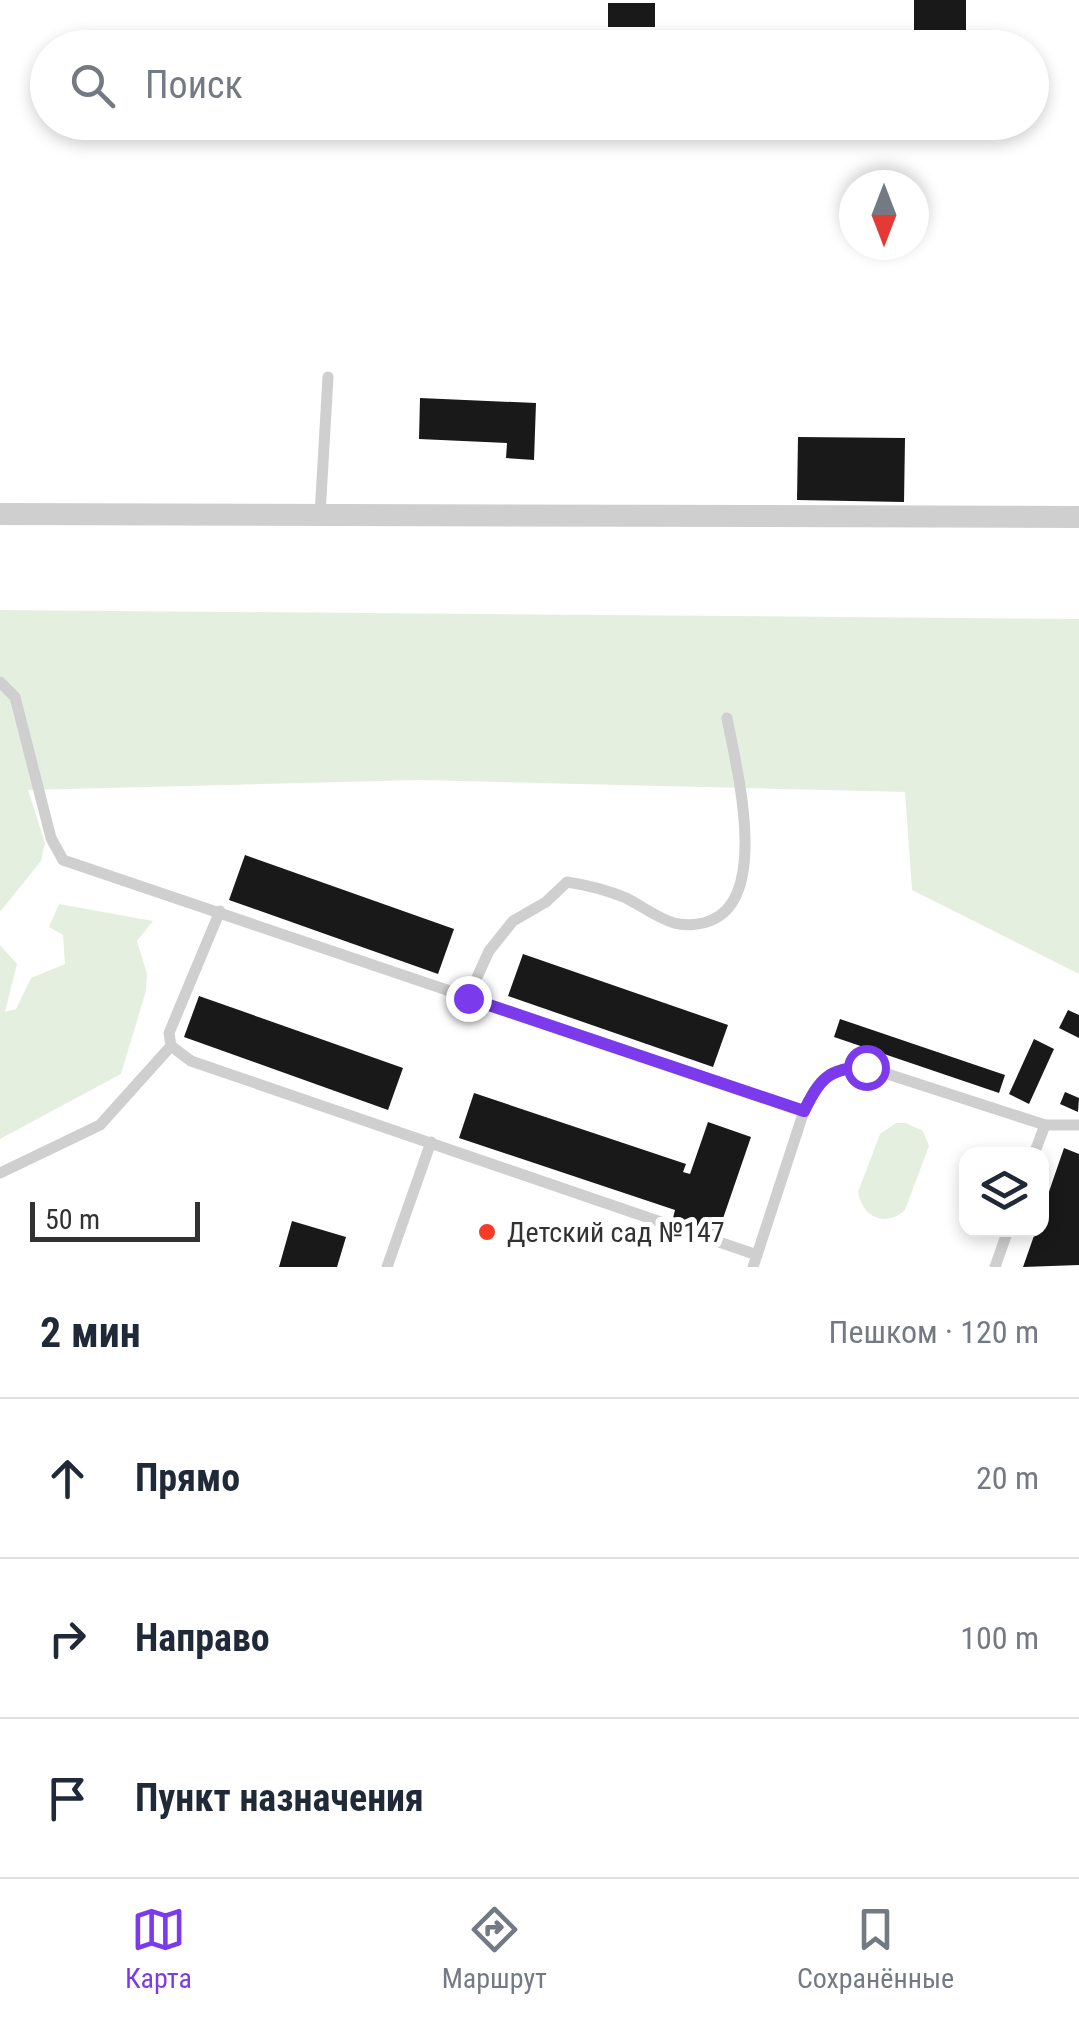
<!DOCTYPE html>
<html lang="ru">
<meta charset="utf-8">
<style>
body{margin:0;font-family:"Roboto Condensed",sans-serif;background:#f6f6f7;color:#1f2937}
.controls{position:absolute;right:30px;bottom:30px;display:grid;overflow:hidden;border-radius:20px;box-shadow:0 5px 15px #0003}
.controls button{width:90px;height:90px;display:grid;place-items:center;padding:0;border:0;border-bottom:2px solid #e0e1e3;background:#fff;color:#1f2937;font:50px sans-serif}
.compass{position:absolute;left:839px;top:170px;width:90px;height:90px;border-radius:50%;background:#fff;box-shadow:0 5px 15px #0003;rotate:180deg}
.scale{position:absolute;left:30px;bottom:25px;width:170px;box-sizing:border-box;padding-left:10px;border:5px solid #323232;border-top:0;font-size:28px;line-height:35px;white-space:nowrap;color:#323232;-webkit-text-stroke:8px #fff;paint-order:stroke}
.stop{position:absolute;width:30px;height:30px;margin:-22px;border:8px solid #7c3aed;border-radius:50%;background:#fff}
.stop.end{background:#7c3aed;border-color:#fff;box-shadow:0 2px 10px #0008}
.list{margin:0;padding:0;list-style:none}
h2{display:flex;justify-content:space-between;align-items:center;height:130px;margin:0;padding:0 40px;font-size:42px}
h2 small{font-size:32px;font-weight:400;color:#747a83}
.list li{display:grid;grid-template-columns:65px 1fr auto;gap:30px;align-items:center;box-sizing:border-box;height:160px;padding:0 40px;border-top:2px solid #e0e1e3}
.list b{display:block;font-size:38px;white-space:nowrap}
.list em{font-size:32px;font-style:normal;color:#747a83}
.icon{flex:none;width:55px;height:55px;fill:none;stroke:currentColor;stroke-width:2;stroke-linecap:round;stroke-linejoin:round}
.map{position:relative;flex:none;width:1079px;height:1267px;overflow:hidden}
.search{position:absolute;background:#fff;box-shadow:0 5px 15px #0003;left:30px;right:30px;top:30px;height:110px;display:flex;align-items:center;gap:25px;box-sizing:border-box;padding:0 35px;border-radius:55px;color:#747a83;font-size:38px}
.sheet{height:610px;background:#fff}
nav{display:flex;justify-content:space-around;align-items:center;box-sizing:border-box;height:140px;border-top:2px solid #e0e1e3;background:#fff;font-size:28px;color:#747a83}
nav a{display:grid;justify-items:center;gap:5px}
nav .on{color:#7c3aed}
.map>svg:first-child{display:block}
.green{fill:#e5efdf}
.building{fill:#191919}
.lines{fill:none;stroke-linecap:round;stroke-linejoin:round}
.lane{stroke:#cfcfcf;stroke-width:11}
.street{stroke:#cfcfcf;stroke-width:22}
.route{stroke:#7c3aed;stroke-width:12}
.poi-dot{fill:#f63b27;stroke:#fff;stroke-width:4}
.labels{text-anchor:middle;stroke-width:10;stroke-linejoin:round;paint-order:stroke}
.poi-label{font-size:28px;fill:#323232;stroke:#fff;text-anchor:start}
</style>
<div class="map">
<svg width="1079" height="1267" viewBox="0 0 1079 1267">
<rect width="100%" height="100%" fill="#fff"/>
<g class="green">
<path d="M 0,610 L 1079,619 L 1079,974 L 912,890 L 905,792 L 420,780 L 28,790 L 45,843 L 41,861 L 0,912 Z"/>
<path d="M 59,904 L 153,921 L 137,941 L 147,974 L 146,991 L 121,1074 L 0,1139 L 0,945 L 17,964 L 5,1012 L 16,1009 L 31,978 L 65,964 L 63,935 L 49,927 Z"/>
<path d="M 896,1123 L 906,1123 L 923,1131 L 929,1146 L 905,1210 C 885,1228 862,1217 858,1192 L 880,1134 Z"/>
</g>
<g class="building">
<rect x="914" y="0" width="52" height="31"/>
<rect x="608" y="3" width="47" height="24"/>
<path d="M 420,398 L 536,403 L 534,460 L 506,458 L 507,443 L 419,439 Z"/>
<path d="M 798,437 L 905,438 L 904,502 L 797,500 Z"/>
<path d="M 245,855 L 454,929 L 438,974 L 229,900 Z"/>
<path d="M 523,954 L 728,1025 L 713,1067 L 508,996 Z"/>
<path d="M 199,996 L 403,1068 L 388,1110 L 184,1037 Z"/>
<path d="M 1068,1010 L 1079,1015 L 1079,1038 L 1059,1028 Z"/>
<path d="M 840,1019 L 1005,1075 L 999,1093 L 834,1037 Z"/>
<path d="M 1034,1039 L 1054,1049 L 1029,1104 L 1009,1094 Z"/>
<path d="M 1065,1092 L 1079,1098 L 1078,1112 L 1060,1104 Z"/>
<path d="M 474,1093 L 686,1164 L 683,1172 L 690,1174 L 708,1122 L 751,1137 L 718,1233 L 673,1218 L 675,1210 L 459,1138 Z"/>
<path d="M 1064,1148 L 1079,1154 L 1079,1265 L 1023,1267 L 1036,1230 L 1042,1230 L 1042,1212 Z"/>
<path d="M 292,1221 L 346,1237 L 337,1267 L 279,1267 Z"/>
</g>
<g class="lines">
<g class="lane">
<path d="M 320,515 L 328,377"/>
<path d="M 0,682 L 15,697 L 51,838 L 63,860 L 804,1111"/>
<path d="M 220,911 L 169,1033 L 171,1046 L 191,1061 L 757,1255"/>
<path d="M 468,997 L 489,951 L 513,921 L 546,902 L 567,882 C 587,885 607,890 626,898 C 642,906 657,918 674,923 C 685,926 701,925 712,920 C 770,895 736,766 727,718"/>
<path d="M 1034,1154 L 1045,1125"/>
<path d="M 0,1173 L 100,1125 L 171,1046"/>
<path d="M 387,1267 L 431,1142"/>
<path d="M 753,1267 L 804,1111 C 820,1079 828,1068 866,1067 L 1045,1125 L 1079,1125"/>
<path d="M 995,1267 L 1008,1230"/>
</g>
<path class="street" d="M 0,514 L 1079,517"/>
</g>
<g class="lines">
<path class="route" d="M 468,998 L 804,1111 C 820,1079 828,1068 866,1067"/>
</g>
<circle class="poi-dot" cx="487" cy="1232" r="10"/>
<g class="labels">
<g class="poi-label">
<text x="507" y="1242">Детский сад №147</text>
</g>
</g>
</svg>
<div class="controls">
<button><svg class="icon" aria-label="layers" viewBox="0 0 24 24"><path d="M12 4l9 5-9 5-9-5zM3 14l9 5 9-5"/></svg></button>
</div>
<svg class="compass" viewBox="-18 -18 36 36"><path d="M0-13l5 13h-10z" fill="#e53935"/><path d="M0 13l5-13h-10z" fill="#747a83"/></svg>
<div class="scale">50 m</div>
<div class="stop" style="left:866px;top:1067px"></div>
<div class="stop end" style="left:468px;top:998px"></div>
<div class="search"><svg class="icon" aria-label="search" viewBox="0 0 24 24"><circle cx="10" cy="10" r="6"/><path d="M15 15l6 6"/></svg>Поиск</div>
</div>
<section class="sheet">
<h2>2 мин<small>Пешком · 120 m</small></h2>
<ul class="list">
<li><svg class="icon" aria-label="ahead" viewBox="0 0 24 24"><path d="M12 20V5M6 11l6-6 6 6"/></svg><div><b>Прямо</b></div><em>20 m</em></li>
<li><svg class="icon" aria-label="right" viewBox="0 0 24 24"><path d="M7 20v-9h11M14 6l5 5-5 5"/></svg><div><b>Направо</b></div><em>100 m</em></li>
<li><svg class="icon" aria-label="arrive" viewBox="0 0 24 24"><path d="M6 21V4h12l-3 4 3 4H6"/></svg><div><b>Пункт назначения</b></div></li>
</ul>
</section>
<nav>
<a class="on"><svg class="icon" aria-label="map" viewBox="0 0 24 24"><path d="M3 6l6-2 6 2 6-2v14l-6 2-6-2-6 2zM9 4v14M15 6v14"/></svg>Карта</a>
<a><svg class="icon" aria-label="directions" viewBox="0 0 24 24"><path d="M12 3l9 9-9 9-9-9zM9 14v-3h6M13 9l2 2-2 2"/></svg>Маршрут</a>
<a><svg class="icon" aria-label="saved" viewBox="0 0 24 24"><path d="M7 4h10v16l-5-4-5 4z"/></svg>Сохранённые</a>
</nav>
